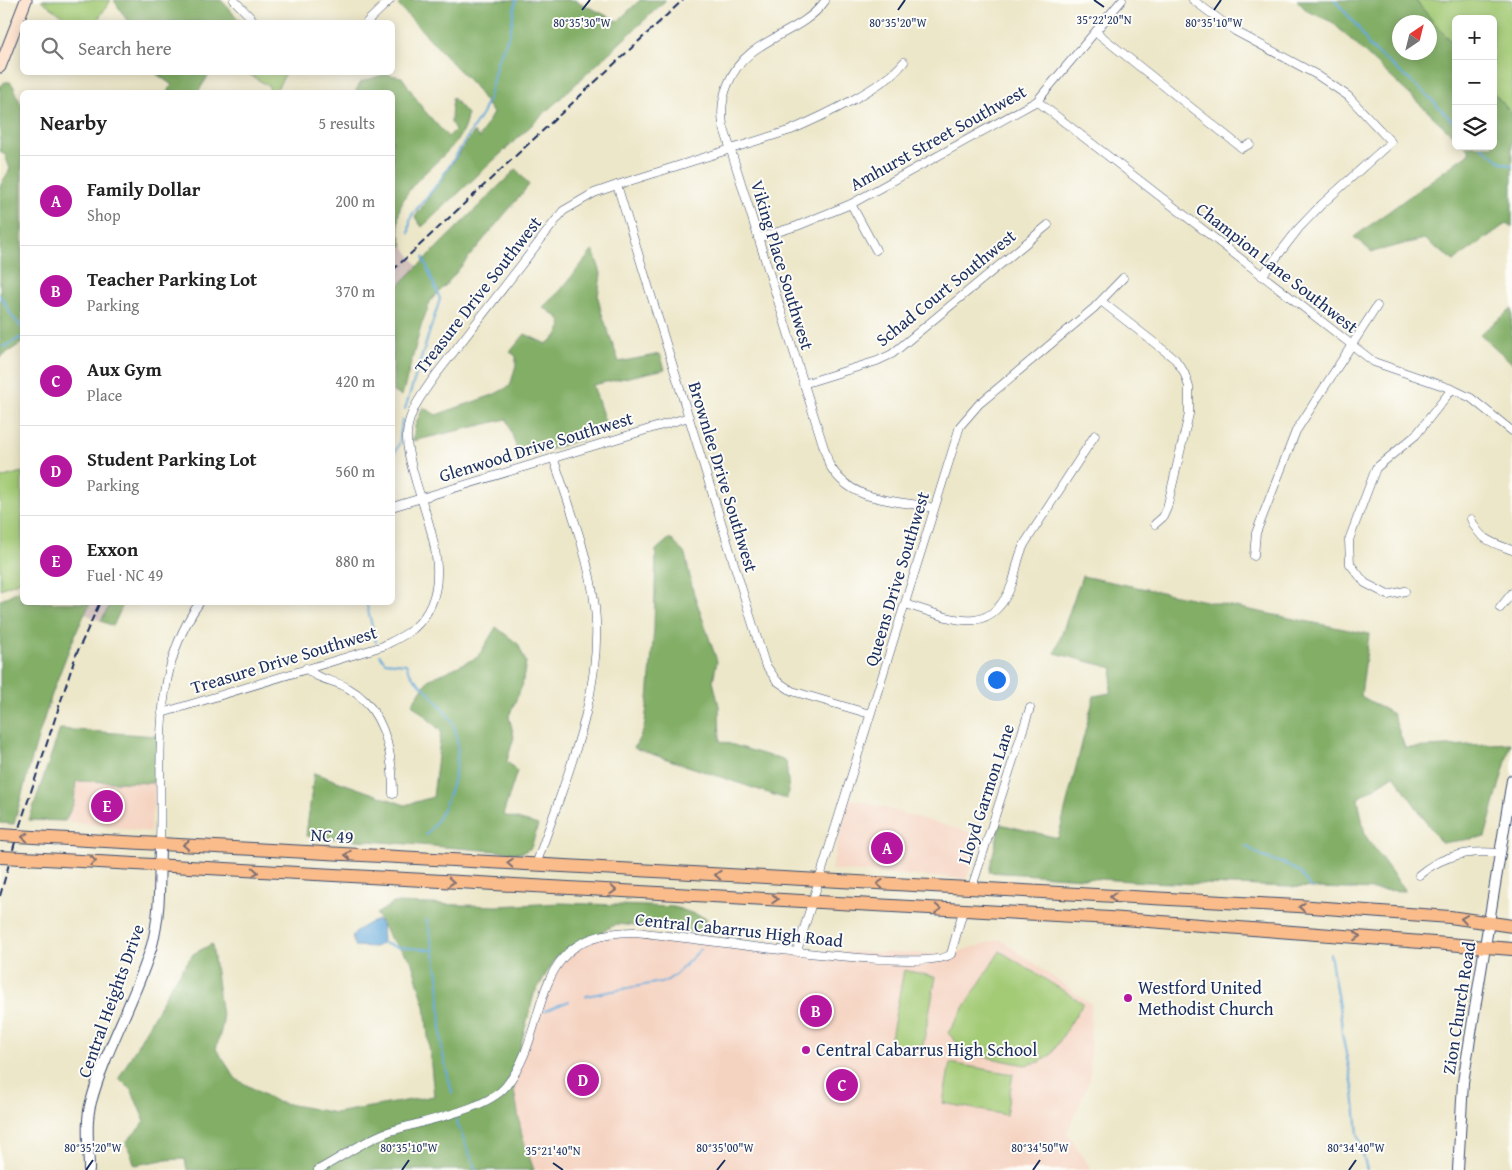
<!DOCTYPE html>
<meta charset="utf-8">
<style>
body{margin:0;font-family:"Gentium Book Plus",serif;background:#f6f6f6;color:#222}
.controls{position:absolute;right:15px;top:15px;display:grid;overflow:hidden;border-radius:8px;box-shadow:0 2px 12px #0003}
.controls button{width:45px;height:45px;display:grid;place-items:center;padding:0;border:0;border-bottom:1px solid #e0e0e0;background:#fff;color:#222;font:25px sans-serif}
.compass{position:absolute;left:1392px;top:15px;width:45px;height:45px;border-radius:50%;background:#fff;box-shadow:0 2px 12px #0003;rotate:35deg}
.you{position:absolute;left:996px;top:679px;width:18px;height:18px;margin:-12px;border:4px solid #fff;border-radius:50%;background:#1a73e8;box-shadow:0 0 0 8px #1a73e833}
.badge{display:grid;place-items:center;width:32px;height:32px;border-radius:50%;background:#b5179e;color:#fff;font-size:16px;font-weight:700}
.pin{position:absolute;translate:-50% -50%;border:2px solid #fff;box-shadow:0 1px 5px #0006}
.list{margin:0;padding:0;list-style:none}
h2{display:flex;justify-content:space-between;align-items:center;height:65px;margin:0;padding:0 20px;font-size:21px}
h2 small{font-size:16px;font-weight:400;color:#767676}
.list li{display:grid;grid-template-columns:32px 1fr auto;gap:15px;align-items:center;box-sizing:border-box;height:90px;padding:0 20px;border-top:1px solid #e0e0e0}
.list b{display:block;font-size:19px;white-space:nowrap}
.list p{margin:0;font-size:16px;white-space:nowrap;color:#767676}
.list em{font-size:16px;font-style:normal;color:#767676}
.icon{flex:none;width:28px;height:28px;fill:none;stroke:currentColor;stroke-width:2;stroke-linecap:round;stroke-linejoin:round}
.map{position:relative;flex:none;width:1512px;height:1170px;overflow:hidden}
.search{position:absolute;background:#fff;box-shadow:0 2px 12px #0003;left:20px;top:20px;width:375px;height:55px;display:flex;align-items:center;gap:12px;box-sizing:border-box;padding:0 18px;border-radius:8px;color:#767676;font-size:19px}
.panel{position:absolute;background:#fff;box-shadow:0 2px 12px #0003;left:20px;top:90px;width:375px;height:515px;border-radius:8px}
.map>svg:first-child{display:block}
.built{fill:#f5d3c1}
.industrial{fill:#d1c0bc}
.green{fill:#a3ca75;stroke:#5f7c6a}
.forest{fill:#82ae66;stroke:#4e6e62;fill-rule:evenodd}
.water{fill:#65aadb;stroke:#406c9c}
.lines{fill:none;stroke-linecap:round;stroke-linejoin:round}
.stream{stroke:#65aadb;stroke-width:2}
.minor-casing{stroke:#3a4b6e;stroke-width:9}
.tertiary-casing{stroke:#3a4b6e;stroke-width:12}
.secondary-casing{stroke:#3a4b6e;stroke-width:13}
.trunk-casing{stroke:#3a4b6e;stroke-width:14}
.minor{stroke:#fff;stroke-width:8}
.tertiary{stroke:#fff;stroke-width:10}
.secondary{stroke:#fde4d0;stroke-width:11}
.trunk{stroke:#f9bc8a;stroke-width:12}
.rail{stroke:#1b2f5e;stroke-width:2;stroke-dasharray:8 4;stroke-linecap:butt}
.trunk-bridge-casing{stroke:#3a4b6e;stroke-width:14;stroke-linecap:butt}
.trunk-bridge{stroke:#f9bc8a;stroke-width:12}
.oneway{stroke:#7f6e72}
.ticks{fill:none;stroke:#1b2f5e;stroke-width:2}
.poi-dot{fill:#b5179e;stroke:#fdfcf7;stroke-width:2}
.labels{text-anchor:middle;stroke-width:4;stroke-linejoin:round;paint-order:stroke}
.street-label{font-size:18px;fill:#1b2f5e;stroke:#fdfcf7}
.poi-label{font-size:18px;fill:#1b2f5e;stroke:#fdfcf7;text-anchor:start}
.ticks-label{font-size:12px;text-anchor:middle;fill:#1b2f5e;stroke:#fdfcf7;stroke-width:4;stroke-linejoin:round;paint-order:stroke}
</style>
<div class="map">
<svg width="1512" height="1170" viewBox="0 0 1512 1170">
<rect width="100%" height="100%" fill="#fdfcf7"/>
<filter id="ink" filterUnits="userSpaceOnUse"><feTurbulence type="fractalNoise" baseFrequency=".02" numOctaves="2"/><feDisplacementMap in="SourceGraphic" scale="10" xChannelSelector="R" yChannelSelector="G"/><feConvolveMatrix kernelMatrix="1 2 1 2 8 2 1 2 1" color-interpolation-filters="sRGB"/></filter>
<filter id="wash" filterUnits="userSpaceOnUse"><feTurbulence type="fractalNoise" baseFrequency=".0096" numOctaves="4" result="noise"/><feDisplacementMap in="SourceGraphic" scale="20" xChannelSelector="R" yChannelSelector="G"/><feGaussianBlur stdDeviation="1.12" result="paint"/><feColorMatrix in="noise" values="0 0 0 0 0 0 0 0 0 0 0 0 0 0 0 0 0 1.4 0 .05"/><feComposite in="paint" operator="in"/></filter>
<g filter="url(#wash)">
<rect width="100%" height="100%" fill="#ede7c9"/>
<g class="built">
<path d="M 156,779 L 150,832 L 65,821 L 74,803 L 76,781 L 152,783 Z"/>
<path d="M 849,798 L 982,836 L 966,879 L 831,870 Z"/>
<path d="M 613,933 L 797,951 L 951,954 L 1000,939 L 1091,1004 L 1090,1079 L 1067,1133 L 1092,1170 L 534,1170 L 522,1136 L 512,1078 L 546,985 L 565,957 L 581,944 Z"/>
</g>
<g class="industrial">
<path d="M 403,245 L 419,268 L 393,291 L 393,255 Z"/>
<path d="M 90,603 L 111,603 L 101,621 L 85,614 Z"/>
</g>
<g class="green">
<path d="M 41,0 L 111,0 L 96,22 L 71,22 Z"/>
<path d="M 1415,0 L 1512,0 L 1512,114 L 1493,92 L 1493,19 L 1456,19 L 1456,48 Z"/>
<path d="M 247,73 L 286,73 L 275,92 L 268,92 L 270,87 Z"/>
<path d="M 22,472 L 22,580 L 0,589 L 0,478 Z"/>
<path d="M 1000,951 L 1083,1003 L 1051,1055 L 1040,1062 L 1025,1065 L 976,1055 L 961,1047 L 948,1033 Z"/>
<path d="M 904,970 L 936,977 L 922,1050 L 890,1043 Z"/>
<path d="M 950,1063 L 1013,1074 L 1006,1115 L 943,1103 Z"/>
</g>
<g class="forest">
<path d="M 114,0 L 221,0 L 241,22 L 128,22 Z"/>
<path d="M 404,0 L 574,0 L 618,21 L 640,0 L 666,0 L 422,227 L 415,217 L 474,132 L 479,138 L 493,113 L 474,86 L 398,5 Z"/>
<path d="M 1297,0 L 1415,0 L 1456,48 L 1456,138 L 1332,22 L 1307,11 ZM 1400,22 L 1430,22 L 1430,52 L 1400,52 Z"/>
<path d="M 155,73 L 210,73 L 198,92 L 167,92 L 172,85 Z"/>
<path d="M 385,74 L 402,77 L 423,109 L 448,137 L 455,130 L 451,122 L 452,97 L 467,114 C 465,163 377,179 403,245 L 393,255 L 392,92 L 355,92 L 361,82 Z"/>
<path d="M 5,82 L 10,82 C 17,88 15,97 22,104 L 22,343 L 0,357 L 0,186 L 10,169 L 5,155 L 0,151 L 0,86 Z"/>
<path d="M 1493,92 L 1512,114 L 1512,227 L 1507,223 L 1454,261 L 1424,239 L 1372,252 L 1354,237 L 1470,152 L 1465,146 L 1493,146 Z"/>
<path d="M 516,169 L 529,185 L 444,287 L 431,300 L 422,323 L 402,396 L 393,392 L 393,291 Z"/>
<path d="M 593,250 L 601,273 L 598,297 L 601,311 L 619,362 L 660,354 L 665,369 L 593,385 L 608,431 L 520,459 L 507,419 L 413,441 L 415,426 L 423,407 L 436,415 L 493,395 L 510,386 L 516,365 L 516,356 L 510,352 L 525,334 L 546,344 L 556,337 L 562,326 L 559,318 L 543,307 L 560,291 Z"/>
<path d="M 1512,309 L 1512,363 L 1480,334 Z"/>
<path d="M 670,538 L 685,554 L 693,591 L 717,661 L 713,681 L 719,706 L 720,741 L 786,761 L 789,792 L 786,799 L 634,748 L 644,729 L 648,699 L 654,629 L 656,550 Z"/>
<path d="M 1082,576 L 1369,634 L 1361,696 L 1393,714 L 1405,748 L 1511,743 L 1485,837 L 1441,843 L 1394,775 L 1358,798 L 1365,835 L 1405,891 L 1146,882 L 989,872 L 1000,824 L 1058,838 L 1094,696 L 1110,693 L 1113,668 L 1055,653 Z"/>
<path d="M 22,589 L 22,602 L 90,603 C 54,676 35,745 14,824 L 0,823 L 0,600 Z"/>
<path d="M 111,603 L 124,603 L 113,626 L 101,621 Z"/>
<path d="M 496,627 L 518,644 L 526,662 L 522,686 L 509,716 L 514,737 L 507,761 L 517,771 L 503,815 L 538,825 L 531,848 L 521,853 L 306,836 L 314,773 L 405,805 L 433,797 L 441,731 L 412,704 L 428,680 L 478,657 Z"/>
<path d="M 60,729 L 157,736 L 156,779 L 152,783 L 76,781 L 74,803 L 65,821 L 29,820 Z"/>
<path d="M 394,903 L 497,906 L 560,903 L 674,907 L 706,918 L 706,933 L 616,924 L 556,958 L 534,994 L 512,1078 L 522,1136 L 534,1170 L 187,1170 L 185,1159 L 163,1160 L 135,1165 L 126,1142 L 145,1122 L 132,1091 L 119,1078 L 169,989 L 193,954 L 212,944 L 223,1023 L 216,1049 L 236,1079 L 277,1102 L 335,1113 L 434,1096 L 425,1006 L 411,960 L 390,938 L 376,914 Z"/>
</g>
<path class="water" d="M 378,920 L 382,926 L 383,943 L 375,947 L 355,946 L 352,937 C 358,928 367,924 378,920 Z"/>
<g class="lines">
<g class="stream">
<path d="M 1335,0 L 1358,27 L 1370,47 L 1427,95 L 1456,125"/>
<path d="M 1481,146 L 1501,162 L 1512,166"/>
<path d="M 409,233 L 410,220 L 412,215 L 439,182 L 482,114 L 489,97 L 497,62 L 510,33 L 516,0"/>
<path d="M 0,295 L 12,316 L 22,328"/>
<path d="M 3,347 L 22,337"/>
<path d="M 405,409 L 440,299 L 423,257"/>
<path d="M 392,458 L 399,444 L 402,420"/>
<path d="M 366,602 L 376,642"/>
<path d="M 380,655 L 385,662 L 406,664 C 410,678 421,683 430,694 C 437,702 449,714 453,724 C 466,757 448,810 426,835"/>
<path d="M 1246,846 L 1263,857 L 1288,865 L 1300,873 L 1311,888"/>
<path d="M 427,920 L 439,980 L 442,1050 L 452,1093"/>
<path d="M 382,943 L 397,947 L 434,950"/>
<path d="M 1330,954 L 1341,1018 L 1342,1034 L 1354,1092 L 1358,1134 L 1367,1170"/>
<path d="M 586,996 L 666,981 L 675,975 L 701,949"/>
<path d="M 545,1011 L 569,1001"/>
<path d="M 456,1120 L 476,1170"/>
</g>
</g>
</g>
<g filter="url(#ink)">
<g class="lines">
<defs>
<g id="minor">
<path d="M 234,0 L 255,22"/>
<path d="M 1193,0 L 1235,31 L 1317,75 L 1348,96 L 1391,142 L 1321,205 L 1299,228 L 1262,276"/>
<path d="M 825,1 C 798,38 747,36 728,84 C 722,98 721,111 723,125 L 829,464 C 851,504 895,499 934,508"/>
<path d="M 367,22 L 390,0"/>
<path d="M 1096,32 L 1242,148 L 1250,144"/>
<path d="M 1037,101 L 1374,362 L 1452,389 L 1471,398 L 1512,431"/>
<path d="M 617,185 L 765,664 L 777,681 L 792,691 L 870,714"/>
<path d="M 851,204 L 876,250"/>
<path d="M 758,238 L 797,226 L 851,204 L 1037,101 L 1122,0"/>
<path d="M 1101,301 L 1175,359 L 1184,372 L 1189,387 L 1189,414 L 1167,508 L 1163,517 L 1155,524"/>
<path d="M 803,384 L 877,361 L 892,354 L 1048,225"/>
<path d="M 392,507 L 689,417"/>
<path d="M 1471,519 C 1479,540 1493,543 1512,550"/>
<path d="M 1254,556 L 1256,533 L 1296,431 L 1377,306"/>
<path d="M 1405,591 L 1388,595 L 1365,583 L 1350,564 L 1349,540 L 1376,468 L 1416,435 L 1452,389"/>
<path d="M 905,604 C 949,617 990,641 1012,584 C 1017,570 1017,557 1025,543 L 1095,435"/>
<path d="M 1500,608 L 1512,593"/>
<path d="M 306,668 C 317,680 335,680 348,688 C 386,709 393,755 393,794"/>
<path d="M 162,713 L 383,646 C 393,641 404,636 413,629 C 457,591 430,528 416,482 C 412,467 406,450 407,434 C 408,412 423,393 435,376 L 563,211 L 594,193 L 617,185 L 791,130 C 821,117 885,87 904,62"/>
<path d="M 160,843 C 163,762 149,672 200,602"/>
<path d="M 536,865 C 564,782 604,696 595,607 C 589,556 569,505 553,457"/>
<path d="M 1419,875 C 1442,855 1470,850 1499,853"/>
<path d="M 971,890 L 1030,708"/>
<path d="M 797,951 L 960,426 L 979,404 L 1094,308 L 1123,278"/>
<path d="M 318,1170 C 340,1158 362,1142 385,1133 C 416,1122 486,1111 506,1086 C 554,1027 523,931 635,932 C 681,936 928,975 951,954 L 963,911"/>
</g>
<g id="tertiary">
<path d="M 89,1170 C 89,1149 85,1122 91,1102 C 106,1047 136,999 152,945 C 161,912 159,878 160,843"/>
<path d="M 1458,1170 L 1463,1082 L 1512,780"/>
</g>
<path id="secondary" d="M 0,67 L 26,0"/>
<g id="trunk">
<path d="M 50,838 L 1298,906 L 1450,917 L 1512,926"/>
<path d="M 44,859 L 1110,918 L 1512,949"/>
</g>
</defs>
<use href="#minor" class="minor-casing"/>
<use href="#tertiary" class="tertiary-casing"/>
<use href="#secondary" class="secondary-casing"/>
<use href="#trunk" class="trunk-casing"/>
<use href="#minor" class="minor"/>
<use href="#tertiary" class="tertiary"/>
<use href="#secondary" class="secondary"/>
<use href="#trunk" class="trunk"/>
<g class="rail">
<path d="M 392,271 L 683,0"/>
<path d="M 0,896 L 19,828 L 76,655 L 100,602"/>
</g>
<defs>
<g id="trunk-bridge">
<path d="M 0,835 L 50,838"/>
<path d="M 0,857 L 44,859"/>
</g>
</defs>
<use href="#trunk-bridge" class="trunk-bridge-casing"/>
<use href="#trunk-bridge" class="trunk-bridge"/>
</g>
<defs><path id="oneway-chevron" d="M-2-3.5L2.5 0L-2 3.5" fill="none" stroke-width="1.6" stroke-linecap="round" stroke-linejoin="round" transform="scale(1.25)"/></defs>
<g class="oneway">
<use href="#oneway-chevron" transform="translate(25 837) rotate(-176)"/>
<use href="#oneway-chevron" transform="translate(186 845) rotate(-177)"/>
<use href="#oneway-chevron" transform="translate(348 855) rotate(-177)"/>
<use href="#oneway-chevron" transform="translate(93 861) rotate(3)"/>
<use href="#oneway-chevron" transform="translate(510 863) rotate(-177)"/>
<use href="#oneway-chevron" transform="translate(255 872) rotate(3)"/>
<use href="#oneway-chevron" transform="translate(718 875) rotate(-177)"/>
<use href="#oneway-chevron" transform="translate(451 882) rotate(3)"/>
<use href="#oneway-chevron" transform="translate(880 884) rotate(-177)"/>
<use href="#oneway-chevron" transform="translate(613 890) rotate(3)"/>
<use href="#oneway-chevron" transform="translate(1113 897) rotate(-177)"/>
<use href="#oneway-chevron" transform="translate(775 899) rotate(3)"/>
<use href="#oneway-chevron" transform="translate(1302 907) rotate(-177)"/>
<use href="#oneway-chevron" transform="translate(938 909) rotate(4)"/>
<use href="#oneway-chevron" transform="translate(1464 919) rotate(-172)"/>
<use href="#oneway-chevron" transform="translate(1357 936) rotate(4)"/>
</g>
</g>
<path class="ticks" d="M 1094,0 L 1104,7M 582,10 L 590,0M 898,10 L 905,0M 1214,10 L 1221,0M 553,1163 L 563,1170M 86,1170 L 93,1160M 402,1170 L 409,1160M 717,1170 L 725,1160M 1033,1170 L 1040,1160M 1349,1170 L 1356,1160"/>
<g class="poi-dot">
<circle cx="1128" cy="998" r="5"/>
<circle cx="806" cy="1050" r="5"/>
</g>
<g class="labels">
<g class="street-label">
<text transform="translate(938 138) rotate(-29)" y="6">Amhurst Street Southwest</text>
<text transform="translate(782 265) rotate(73)" y="6">Viking Place Southwest</text>
<text transform="translate(1277 268) rotate(38)" y="6">Champion Lane Southwest</text>
<text transform="translate(946 288) rotate(-39)" y="6">Schad Court Southwest</text>
<text transform="translate(478 295) rotate(-52)" y="6">Treasure Drive Southwest</text>
<text transform="translate(536 447) rotate(-17)" y="6">Glenwood Drive Southwest</text>
<text transform="translate(723 477) rotate(73)" y="6">Brownlee Drive Southwest</text>
<text transform="translate(897 579) rotate(-73)" y="6">Queens Drive Southwest</text>
<text transform="translate(284 660) rotate(-17)" y="6">Treasure Drive Southwest</text>
<text transform="translate(986 794) rotate(-72)" y="6">Lloyd Garmon Lane</text>
<text transform="translate(332 836) rotate(3)" y="6">NC 49</text>
<text transform="translate(739 930) rotate(6)" y="6">Central Cabarrus High Road</text>
<text transform="translate(111 1001) rotate(-70)" y="6">Central Heights Drive</text>
<text transform="translate(1459 1008) rotate(-81)" y="6">Zion Church Road</text>
</g>
<g class="poi-label">
<text x="1138" y="994">Westford United<tspan x="1138" dy="21">Methodist Church</tspan></text>
<text x="816" y="1056">Central Cabarrus High School</text>
</g>
</g>
<g class="ticks-label">
<text x="1104" y="24">35°22'20"N</text>
<text x="582" y="27">80°35'30"W</text>
<text x="898" y="27">80°35'20"W</text>
<text x="1214" y="27">80°35'10"W</text>
<text x="93" y="1152">80°35'20"W</text>
<text x="409" y="1152">80°35'10"W</text>
<text x="725" y="1152">80°35'00"W</text>
<text x="1040" y="1152">80°34'50"W</text>
<text x="1356" y="1152">80°34'40"W</text>
<text x="553" y="1155">35°21'40"N</text>
</g>
</svg>
<div class="controls">
<button>+</button>
<button>−</button>
<button><svg class="icon" aria-label="layers" viewBox="0 0 24 24"><path d="M12 4l9 5-9 5-9-5zM3 14l9 5 9-5"/></svg></button>
</div>
<svg class="compass" viewBox="-18 -18 36 36"><path d="M0-13l5 13h-10z" fill="#e53935"/><path d="M0 13l5-13h-10z" fill="#767676"/></svg>
<div class="you"></div>
<div class="pin badge" style="left:887px;top:848px">A</div>
<div class="pin badge" style="left:816px;top:1011px">B</div>
<div class="pin badge" style="left:842px;top:1085px">C</div>
<div class="pin badge" style="left:583px;top:1080px">D</div>
<div class="pin badge" style="left:107px;top:806px">E</div>
<div class="search"><svg class="icon" aria-label="search" viewBox="0 0 24 24"><circle cx="10" cy="10" r="6"/><path d="M15 15l6 6"/></svg>Search here</div>
<section class="panel">
<h2>Nearby<small>5 results</small></h2>
<ul class="list">
<li><span class="badge">A</span><div><b>Family Dollar</b><p>Shop</p></div><em>200 m</em></li>
<li><span class="badge">B</span><div><b>Teacher Parking Lot</b><p>Parking</p></div><em>370 m</em></li>
<li><span class="badge">C</span><div><b>Aux Gym</b><p>Place</p></div><em>420 m</em></li>
<li><span class="badge">D</span><div><b>Student Parking Lot</b><p>Parking</p></div><em>560 m</em></li>
<li><span class="badge">E</span><div><b>Exxon</b><p>Fuel · NC 49</p></div><em>880 m</em></li>
</ul>
</section>
</div>
